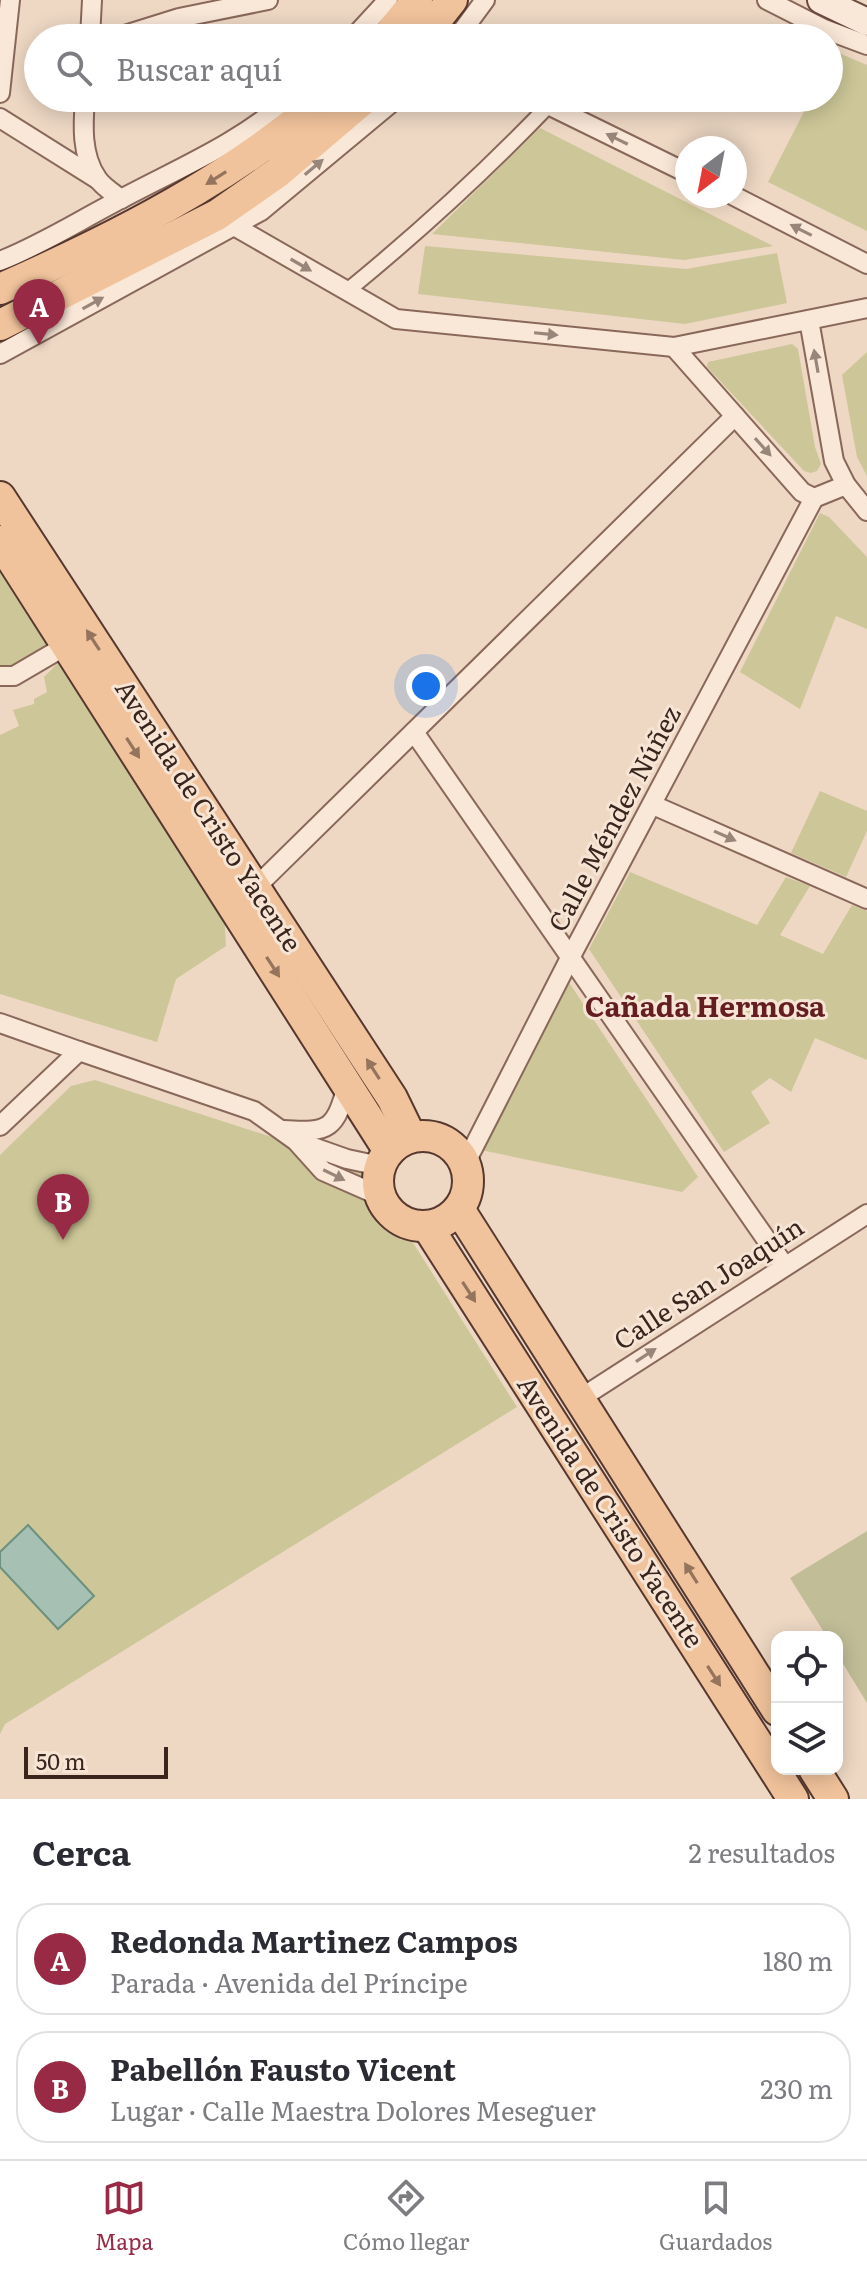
<!DOCTYPE html>
<html lang="es">
<meta charset="utf-8">
<style>
body{margin:0;font-family:Literata,serif;background:#f2f2f3;color:#2b2b33}
.controls{position:absolute;right:24px;bottom:24px;display:grid;overflow:hidden;border-radius:16px;box-shadow:0 4px 20px #0003}
.controls button{width:72px;height:72px;display:grid;place-items:center;padding:0;border:0;border-bottom:2px solid #e1e1e2;background:#fff;color:#2b2b33;font:40px sans-serif}
.compass{position:absolute;left:675px;top:136px;width:72px;height:72px;border-radius:50%;background:#fff;box-shadow:0 4px 20px #0003;rotate:212deg}
.scale{position:absolute;left:24px;bottom:20px;width:144px;box-sizing:border-box;padding-left:8px;border:4px solid #39251e;border-top:0;font-size:22px;line-height:28px;white-space:nowrap;color:#39251e;-webkit-text-stroke:6px #f6e4d4;paint-order:stroke}
.you{position:absolute;left:426px;top:686px;width:28px;height:28px;margin:-20px;border:6px solid #fff;border-radius:50%;background:#1a73e8;box-shadow:0 0 0 12px #1a73e833}
.badge{display:grid;place-items:center;width:52px;height:52px;border-radius:50%;background:#982a45;color:#fff;font-size:26px;font-weight:700}
.pin{position:absolute;translate:-50% -66px;filter:drop-shadow(0 2px 4px #0008)}
.pin::after{content:'';position:absolute;top:42px;width:28px;height:24px;background:inherit;clip-path:polygon(0 0,100% 0,50% 100%)}
.list{margin:0;padding:0;list-style:none}
h2{display:flex;justify-content:space-between;align-items:center;height:104px;margin:0;padding:0 32px;font-size:34px}
h2 small{font-size:26px;font-weight:400;color:#7c7c81}
.list li{display:grid;grid-template-columns:52px 1fr auto;gap:24px;align-items:center;box-sizing:border-box;height:112px;margin:0 16px 16px;padding:0 16px;border:2px solid #e1e1e2;border-radius:32px}
.list b{display:block;font-size:30px;white-space:nowrap}
.list p{margin:0;font-size:26px;white-space:nowrap;color:#7c7c81}
.list em{font-size:26px;font-style:normal;color:#7c7c81}
.icon{flex:none;width:44px;height:44px;fill:none;stroke:currentColor;stroke-width:2;stroke-linecap:round;stroke-linejoin:round}
.map{position:relative;flex:none;width:867px;height:1799px;overflow:hidden}
.search{position:absolute;background:#fff;box-shadow:0 4px 20px #0003;left:24px;right:24px;top:24px;height:88px;display:flex;align-items:center;gap:20px;box-sizing:border-box;padding:0 28px;border-radius:44px;color:#7c7c81;font-size:30px}
.sheet{height:360px;background:#fff}
nav{display:flex;justify-content:space-around;align-items:center;box-sizing:border-box;height:112px;border-top:2px solid #e1e1e2;background:#fff;font-size:22px;color:#7c7c81}
nav a{display:grid;justify-items:center;gap:4px}
nav .on{color:#982a45}
.map>svg:first-child{display:block}
.green{fill:#ccc698}
.cemetery{fill:#c1bd97}
.water{fill:#a6c1b3;stroke:#6d907f;stroke-width:2}
.lines{fill:none;stroke-linecap:round;stroke-linejoin:round}
.pedestrian-casing{stroke:#89685a;stroke-width:18}
.minor-casing{stroke:#89685a;stroke-width:22}
.secondary-casing{stroke:#6b4a3e;stroke-width:30}
.primary-casing{stroke:#57382f;stroke-width:34}
.pedestrian{stroke:#f9e7d7;stroke-width:14}
.minor{stroke:#f9e7d7;stroke-width:18}
.secondary{stroke:#f9e7d7;stroke-width:26}
.primary{stroke:#f1c39c;stroke-width:30}
.oneway{fill:#99867a}
.oneway2{fill:#95745d}
.labels{text-anchor:middle;stroke-width:6;stroke-linejoin:round;paint-order:stroke}
.street-label{font-size:26px;fill:#39251e;stroke:#f6e4d4}
.neighbourhood-label{font-size:28px;font-weight:bold;fill:#651e1f;stroke:#f6e4d4}
</style>
<div class="map">
<svg width="867" height="1799" viewBox="0 0 867 1799">
<rect width="100%" height="100%" fill="#eed8c4"/>
<g class="green">
<path d="M 834,51 L 867,65 L 867,231 L 768,182 L 811,98 L 829,98 L 829,61 Z"/>
<path d="M 540,128 L 773,246 L 684,260 L 432,234 Z"/>
<path d="M 425,246 L 686,269 L 777,253 L 787,303 L 685,324 L 418,294 Z"/>
<path d="M 792,344 L 798,349 L 815,447 L 821,464 L 817,471 L 811,473 L 804,471 L 707,367 L 708,362 Z"/>
<path d="M 867,352 L 867,476 L 857,457 L 842,375 Z"/>
<path d="M 820,513 L 829,517 L 867,557 L 867,629 L 836,616 L 800,709 L 740,672 Z"/>
<path d="M 0,553 L 58,641 L 0,672 Z"/>
<path d="M 65,656 L 224,912 L 226,946 L 176,979 L 157,1042 L 0,994 L 0,735 L 19,726 L 13,710 L 34,704 L 34,699 L 47,692 L 44,677 Z"/>
<path d="M 820,791 L 867,811 L 867,831 L 846,877 L 791,853 Z"/>
<path d="M 630,872 L 757,925 L 786,877 L 810,886 L 780,935 L 823,954 L 852,905 L 867,911 L 867,1060 L 815,1038 L 791,1092 L 770,1078 L 751,1092 L 770,1123 L 724,1152 L 589,949 Z"/>
<path d="M 568,981 L 698,1177 L 682,1192 L 476,1149 Z"/>
<path d="M 95,1080 L 365,1167 L 517,1407 L 5,1724 L 0,1734 L 0,1155 L 71,1086 Z"/>
</g>
<path class="cemetery" d="M 867,1531 L 867,1703 L 837,1654 L 837,1637 L 827,1637 L 790,1578 Z"/>
<path class="water" d="M 28,1525 L 94,1596 L 58,1629 L 0,1567 L 0,1552 Z"/>
<g class="lines">
<defs>
<path id="pedestrian" d="M 347,291 C 418,233 485,172 549,105"/>
<g id="minor">
<path d="M 767,0 L 824,29 L 867,45"/>
<path d="M 90,38 L 92,0"/>
<path d="M 115,38 L 179,18 L 268,0"/>
<path d="M 353,38 L 388,0"/>
<path d="M 457,38 L 485,0"/>
<path d="M 0,93 L 10,0"/>
<path d="M 85,98 C 83,124 81,155 97,178 C 102,186 113,193 121,199"/>
<path d="M 534,98 L 687,173"/>
<path d="M 0,118 L 97,179"/>
<path d="M 734,196 L 867,264"/>
<path d="M 234,226 L 396,319 L 674,347 L 867,308"/>
<path d="M 0,261 C 43,244 80,220 121,199 C 179,168 240,143 290,98"/>
<path d="M 809,320 L 834,461 L 846,485 L 867,511"/>
<path d="M 674,347 L 802,492 L 814,498 L 846,485"/>
<path d="M 0,354 L 261,211 L 397,98"/>
<path d="M 0,676 L 14,676 L 67,645"/>
<path d="M 414,732 L 784,1265"/>
<path d="M 653,805 L 867,899"/>
<path d="M 255,888 L 735,416"/>
<path d="M 0,1023 L 79,1051"/>
<path d="M 0,1126 L 79,1051 L 254,1111 L 296,1141 L 323,1171 L 380,1196"/>
<path d="M 283,1130 C 331,1133 335,1129 348,1083"/>
<path d="M 299,1142 L 347,1159 L 380,1166"/>
<path d="M 465,1164 L 570,958 L 814,498"/>
<path d="M 581,1398 L 867,1214"/>
</g>
<path id="secondary" d="M 821,0 L 867,22"/>
<g id="primary">
<path d="M 386,38 L 417,0"/>
<path d="M 422,38 L 452,0"/>
<path d="M 0,289 C 92,248 184,203 266,144 C 286,129 306,115 324,98"/>
<path d="M 0,325 L 217,215 L 277,173 L 365,98"/>
<path d="M 0,497 L 392,1098 L 411,1137"/>
<path d="M 0,541 L 389,1151"/>
<circle cx="423" cy="1181" r="45"/>
<path d="M 459,1209 L 777,1710"/>
<path d="M 427,1226 L 793,1799"/>
<path d="M 814,1769 L 833,1799"/>
</g>
</defs>
<use href="#pedestrian" class="pedestrian-casing"/>
<use href="#minor" class="minor-casing"/>
<use href="#secondary" class="secondary-casing"/>
<use href="#primary" class="primary-casing"/>
<use href="#pedestrian" class="pedestrian"/>
<use href="#minor" class="minor"/>
<use href="#secondary" class="secondary"/>
<use href="#primary" class="primary"/>
</g>
<defs><path id="oneway-solid" d="M-6-.8H1V-3.2L6.5 0L1 3.2V.8H-6Z" transform="scale(2)"/></defs>
<g class="oneway">
<use href="#oneway-solid" transform="translate(617 139) rotate(-154)"/>
<use href="#oneway-solid" transform="translate(314 167) rotate(-40)"/>
<use href="#oneway-solid" transform="translate(801 230) rotate(-153)"/>
<use href="#oneway-solid" transform="translate(301 265) rotate(30)"/>
<use href="#oneway-solid" transform="translate(93 303) rotate(-29)"/>
<use href="#oneway-solid" transform="translate(546 334) rotate(6)"/>
<use href="#oneway-solid" transform="translate(816 361) rotate(-100)"/>
<use href="#oneway-solid" transform="translate(763 447) rotate(48)"/>
<use href="#oneway-solid" transform="translate(725 836) rotate(24)"/>
<use href="#oneway-solid" transform="translate(334 1175) rotate(26)"/>
<use href="#oneway-solid" transform="translate(646 1355) rotate(-33)"/>
</g>
<g class="oneway2">
<use href="#oneway-solid" transform="translate(216 178) rotate(148)"/>
<use href="#oneway-solid" transform="translate(93 640) rotate(-123)"/>
<use href="#oneway-solid" transform="translate(133 748) rotate(57)"/>
<use href="#oneway-solid" transform="translate(273 967) rotate(57)"/>
<use href="#oneway-solid" transform="translate(373 1069) rotate(-123)"/>
<use href="#oneway-solid" transform="translate(469 1292) rotate(57)"/>
<use href="#oneway-solid" transform="translate(691 1573) rotate(-122)"/>
<use href="#oneway-solid" transform="translate(714 1676) rotate(57)"/>
</g>
<g class="labels">
<g class="street-label">
<text transform="translate(208 816) rotate(57)" y="9">Avenida de Cristo Yacente</text>
<text transform="translate(615 819) rotate(-62)" y="9">Calle Méndez Núñez</text>
<text transform="translate(709 1284) rotate(-33)" y="9">Calle San Joaquín</text>
<text transform="translate(610 1512) rotate(57)" y="9">Avenida de Cristo Yacente</text>
</g>
<g class="neighbourhood-label">
<text x="705" y="1017">Cañada Hermosa</text>
</g>
</g>
</svg>
<div class="controls">
<button><svg class="icon" aria-label="locate" viewBox="0 0 24 24"><circle cx="12" cy="12" r="6"/><path d="M12 2v4M12 18v4M2 12h4M18 12h4"/></svg></button>
<button><svg class="icon" aria-label="layers" viewBox="0 0 24 24"><path d="M12 4l9 5-9 5-9-5zM3 14l9 5 9-5"/></svg></button>
</div>
<svg class="compass" viewBox="-18 -18 36 36"><path d="M0-13l5 13h-10z" fill="#e53935"/><path d="M0 13l5-13h-10z" fill="#7c7c81"/></svg>
<div class="scale">50 m</div>
<div class="you"></div>
<div class="pin badge" style="left:39px;top:345px">A</div>
<div class="pin badge" style="left:63px;top:1240px">B</div>
<div class="search"><svg class="icon" aria-label="search" viewBox="0 0 24 24"><circle cx="10" cy="10" r="6"/><path d="M15 15l6 6"/></svg>Buscar aquí</div>
</div>
<section class="sheet">
<h2>Cerca<small>2 resultados</small></h2>
<ul class="list">
<li><span class="badge">A</span><div><b>Redonda Martinez Campos</b><p>Parada · Avenida del Príncipe</p></div><em>180 m</em></li>
<li><span class="badge">B</span><div><b>Pabellón Fausto Vicent</b><p>Lugar · Calle Maestra Dolores Meseguer</p></div><em>230 m</em></li>
</ul>
</section>
<nav>
<a class="on"><svg class="icon" aria-label="map" viewBox="0 0 24 24"><path d="M3 6l6-2 6 2 6-2v14l-6 2-6-2-6 2zM9 4v14M15 6v14"/></svg>Mapa</a>
<a><svg class="icon" aria-label="directions" viewBox="0 0 24 24"><path d="M12 3l9 9-9 9-9-9zM9 14v-3h6M13 9l2 2-2 2"/></svg>Cómo llegar</a>
<a><svg class="icon" aria-label="saved" viewBox="0 0 24 24"><path d="M7 4h10v16l-5-4-5 4z"/></svg>Guardados</a>
</nav>
